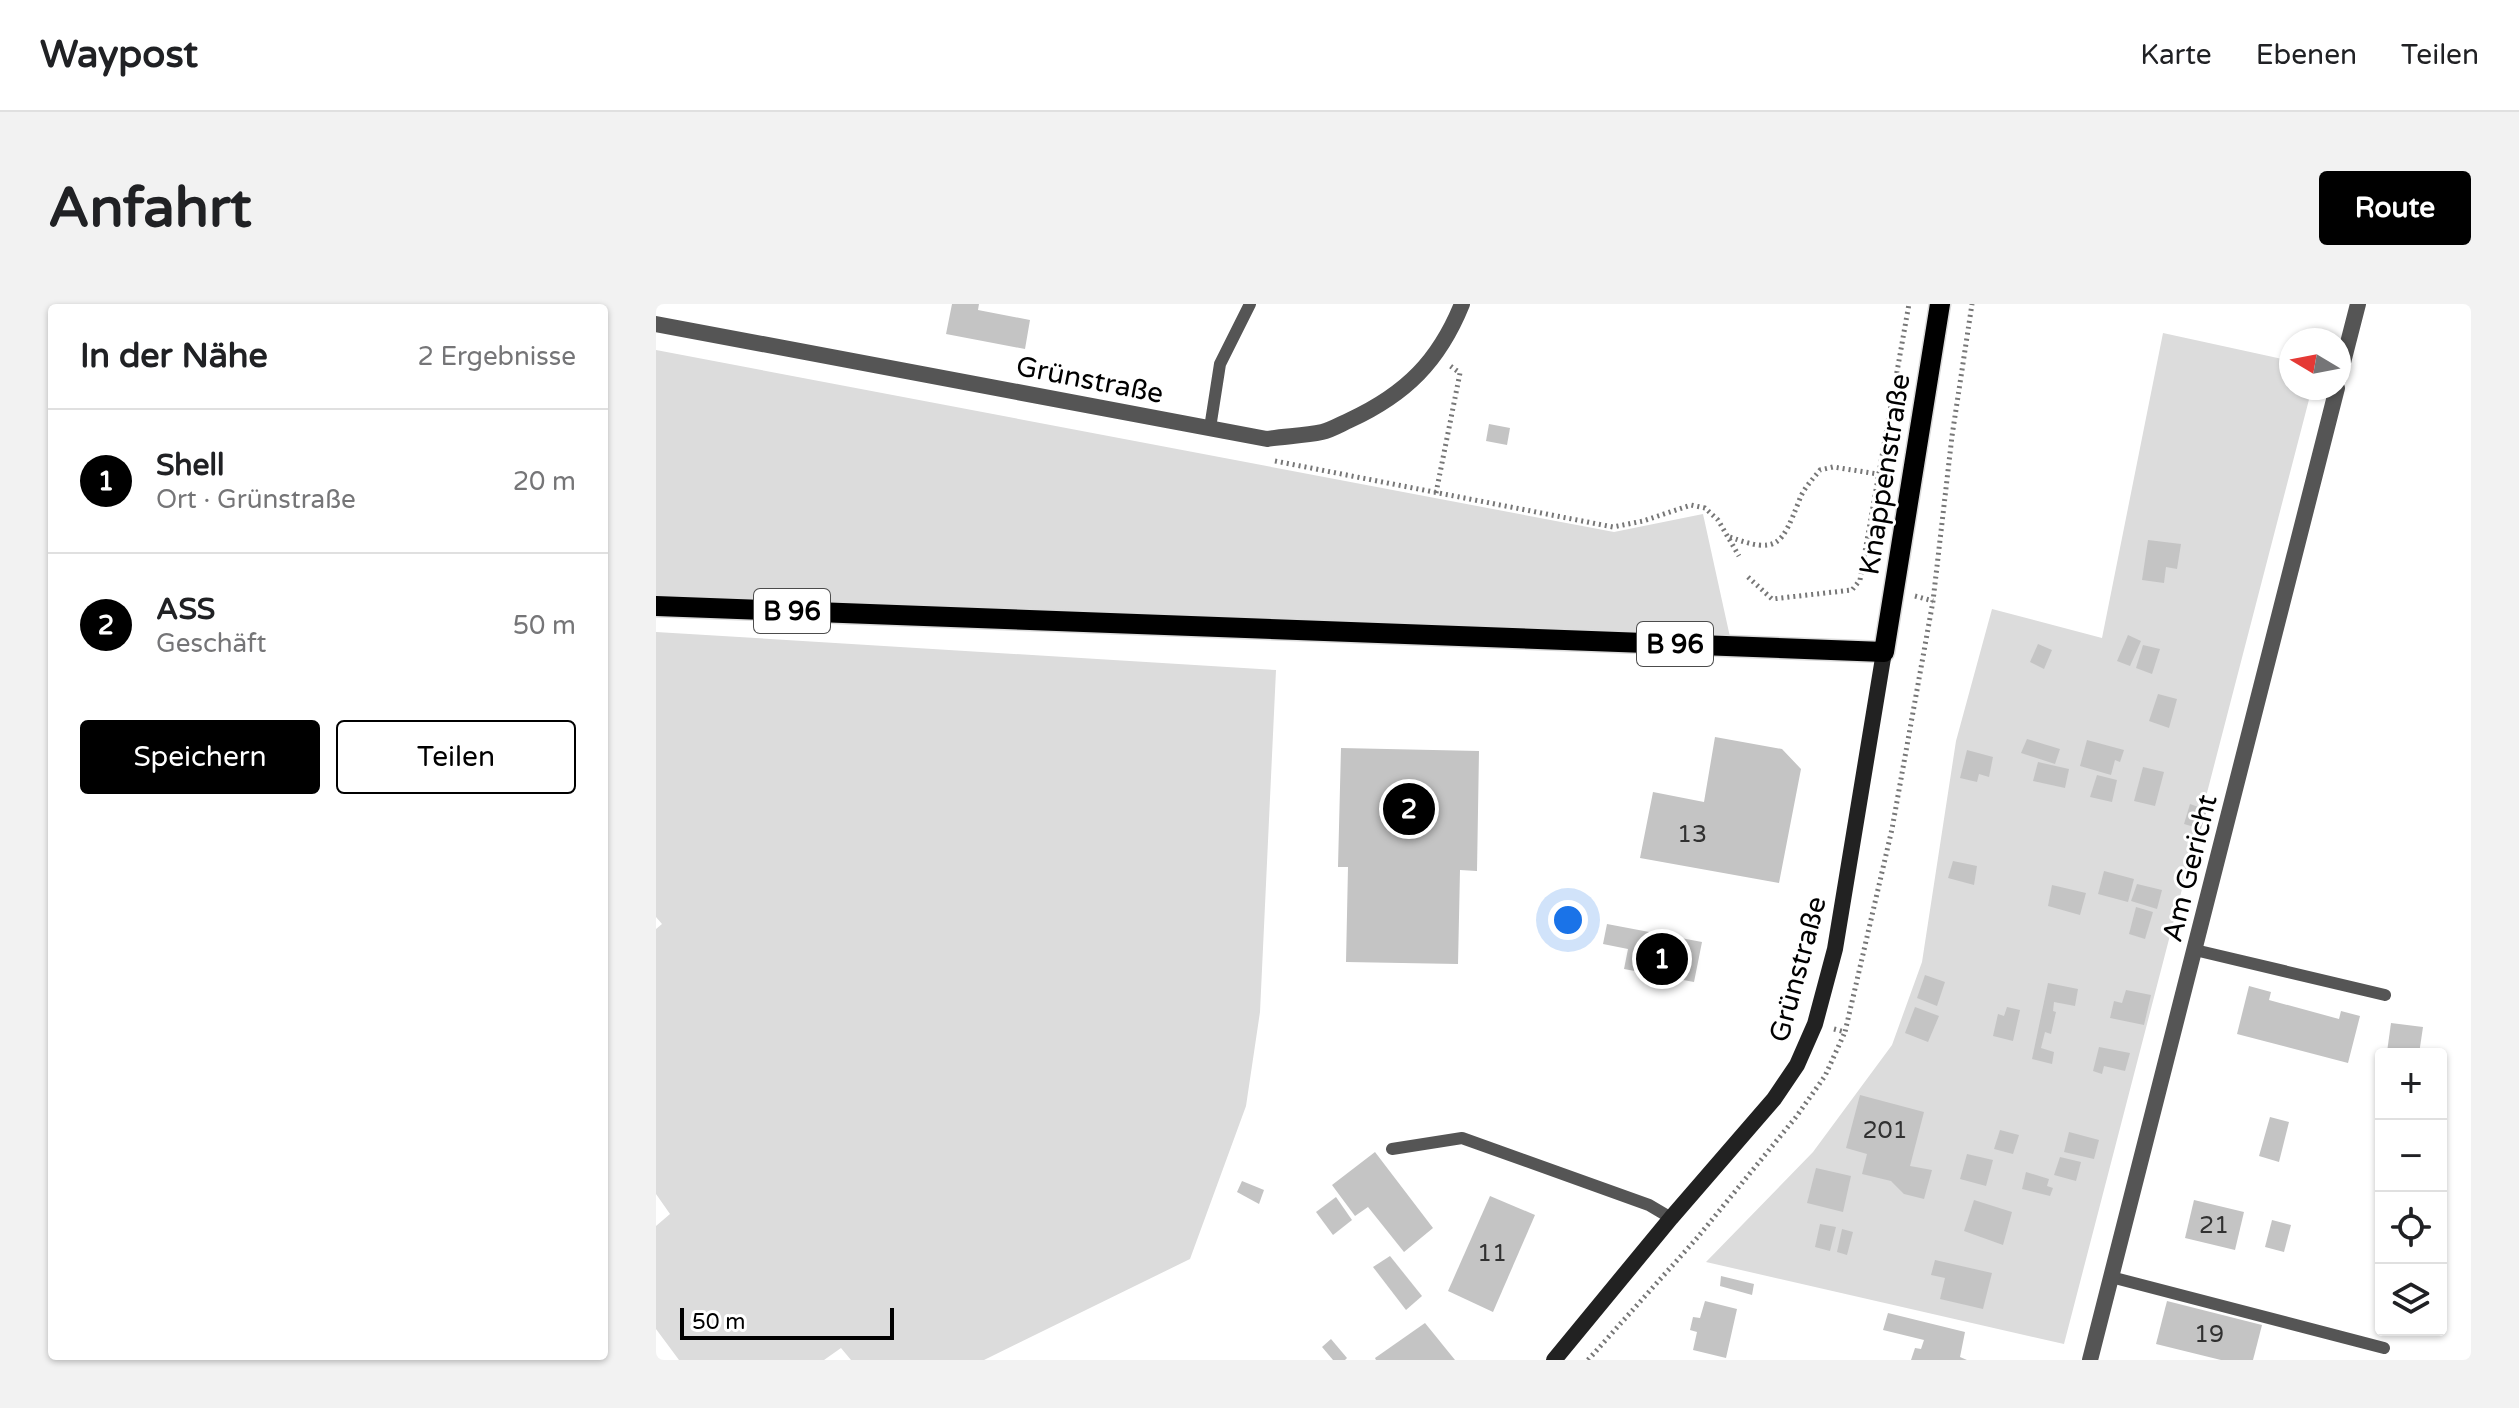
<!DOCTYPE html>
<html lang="de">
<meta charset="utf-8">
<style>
body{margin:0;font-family:"Varela Round",sans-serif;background:#f2f2f2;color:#202124}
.controls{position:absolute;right:24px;bottom:24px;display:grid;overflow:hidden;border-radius:8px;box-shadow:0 2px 6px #0004}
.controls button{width:72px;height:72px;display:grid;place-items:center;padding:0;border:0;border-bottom:2px solid #e0e0e0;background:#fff;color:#202124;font:40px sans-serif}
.compass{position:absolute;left:1623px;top:24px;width:72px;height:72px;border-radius:50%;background:#fff;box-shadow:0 2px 6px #0004;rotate:280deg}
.scale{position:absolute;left:24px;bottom:20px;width:214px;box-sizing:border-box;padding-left:8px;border:4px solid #000;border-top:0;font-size:22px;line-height:28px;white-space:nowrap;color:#000;-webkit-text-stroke:6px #fff;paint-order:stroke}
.you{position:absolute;left:912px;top:616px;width:28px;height:28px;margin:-20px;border:6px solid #fff;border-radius:50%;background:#1a73e8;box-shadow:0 0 0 12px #1a73e833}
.badge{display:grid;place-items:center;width:52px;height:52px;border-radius:50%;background:#000;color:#fff;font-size:26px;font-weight:700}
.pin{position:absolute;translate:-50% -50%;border:4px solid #fff;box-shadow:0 2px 8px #0006}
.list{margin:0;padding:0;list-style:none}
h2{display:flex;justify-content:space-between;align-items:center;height:104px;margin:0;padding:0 32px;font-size:34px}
h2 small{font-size:26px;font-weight:400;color:#757577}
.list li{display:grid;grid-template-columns:52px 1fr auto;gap:24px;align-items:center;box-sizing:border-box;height:144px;padding:0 32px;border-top:2px solid #e0e0e0}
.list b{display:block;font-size:30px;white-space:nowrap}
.list p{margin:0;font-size:26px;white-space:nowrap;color:#757577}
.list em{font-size:26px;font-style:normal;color:#757577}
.actions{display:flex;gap:16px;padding:24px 32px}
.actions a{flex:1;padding:18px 0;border:2px solid #000;border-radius:8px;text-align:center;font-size:28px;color:#000}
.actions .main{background:#000;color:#fff}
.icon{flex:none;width:44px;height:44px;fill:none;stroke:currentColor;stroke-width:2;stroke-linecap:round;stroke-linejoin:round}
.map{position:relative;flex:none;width:1815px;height:1056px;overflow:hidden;border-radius:8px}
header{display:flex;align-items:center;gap:48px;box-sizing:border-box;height:112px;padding:0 40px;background:#fff;border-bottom:2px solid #e0e0e0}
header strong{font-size:38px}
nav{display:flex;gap:44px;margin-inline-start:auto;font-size:28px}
.intro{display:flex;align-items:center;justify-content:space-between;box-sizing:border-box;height:192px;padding:0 48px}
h1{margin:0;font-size:56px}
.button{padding:20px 36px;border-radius:8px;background:#000;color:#fff;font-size:28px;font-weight:700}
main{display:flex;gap:48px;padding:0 48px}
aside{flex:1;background:#fff;border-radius:8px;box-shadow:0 2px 6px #0004}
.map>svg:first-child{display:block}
.green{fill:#dcdcdc}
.building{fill:#c4c4c4}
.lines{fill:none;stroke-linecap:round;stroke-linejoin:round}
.primary-casing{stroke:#dbdbdb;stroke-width:23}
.path{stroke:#777;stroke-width:5;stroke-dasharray:2 4;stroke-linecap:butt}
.lane{stroke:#555;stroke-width:12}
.street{stroke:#555;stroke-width:16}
.secondary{stroke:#222;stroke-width:16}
.primary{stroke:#000;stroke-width:20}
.labels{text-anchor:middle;stroke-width:6;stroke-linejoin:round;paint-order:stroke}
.number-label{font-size:24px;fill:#313131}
.shield{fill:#fff;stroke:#4c4c4c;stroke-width:2}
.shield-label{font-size:26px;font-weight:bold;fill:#000}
.street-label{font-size:28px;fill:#000;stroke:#fff}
</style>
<header>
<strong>Waypost</strong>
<nav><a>Karte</a><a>Ebenen</a><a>Teilen</a></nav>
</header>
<div class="intro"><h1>Anfahrt</h1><a class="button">Route</a></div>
<main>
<aside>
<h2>In der Nähe<small>2 Ergebnisse</small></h2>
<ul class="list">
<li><span class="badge">1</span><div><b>Shell</b><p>Ort · Grünstraße</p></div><em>20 m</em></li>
<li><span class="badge">2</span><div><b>ASS</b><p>Geschäft</p></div><em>50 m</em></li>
</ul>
<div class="actions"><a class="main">Speichern</a><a>Teilen</a></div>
</aside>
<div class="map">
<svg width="1815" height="1056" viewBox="0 0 1815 1056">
<rect width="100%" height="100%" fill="#fff"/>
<g class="green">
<path d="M 1507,29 L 1635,57 L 1635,84 L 1656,84 L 1408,1040 L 1050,958 L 1157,848 L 1236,741 L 1266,658 L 1300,437 L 1336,305 L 1446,334 Z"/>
<path d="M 0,46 L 958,228 L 1047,210 L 1074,333 L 0,292 Z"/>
<path d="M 0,328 L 620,366 L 604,708 L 590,802 L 534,955 L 328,1056 L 195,1056 L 185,1044 L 168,1056 L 23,1056 L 0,1025 L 0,922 L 14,910 L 0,890 L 0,625 L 6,620 L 0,613 Z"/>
</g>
<g class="building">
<path d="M 296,0 L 323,0 L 322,6 L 374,16 L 369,45 L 290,30 Z"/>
<path d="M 833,120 L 854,124 L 851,141 L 830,137 Z"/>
<path d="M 1492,236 L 1525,240 L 1521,265 L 1510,263 L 1508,279 L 1486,276 Z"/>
<path d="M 1472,331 L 1485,337 L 1474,362 L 1461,357 Z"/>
<path d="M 1382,340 L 1396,346 L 1388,365 L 1374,358 Z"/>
<path d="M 1487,341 L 1504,345 L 1496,370 L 1480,364 Z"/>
<path d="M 1502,390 L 1521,395 L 1513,424 L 1493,417 Z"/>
<path d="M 1059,433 L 1126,445 L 1145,465 L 1123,579 L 984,554 L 997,488 L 1048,498 Z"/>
<path d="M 1371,435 L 1404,445 L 1399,460 L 1365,449 Z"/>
<path d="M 1431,436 L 1468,446 L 1464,458 L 1459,456 L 1455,471 L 1424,462 Z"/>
<path d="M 685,444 L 823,447 L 821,567 L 804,566 L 802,660 L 690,658 L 692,563 L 682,563 Z"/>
<path d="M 1311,446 L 1337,453 L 1333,473 L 1323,470 L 1321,478 L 1304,474 Z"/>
<path d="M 1382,458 L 1413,465 L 1409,484 L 1377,477 Z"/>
<path d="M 1487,463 L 1508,468 L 1499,502 L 1478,497 Z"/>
<path d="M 1441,471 L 1461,476 L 1456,498 L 1434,493 Z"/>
<path d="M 1534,500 L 1551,506 L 1545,525 L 1528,520 Z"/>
<path d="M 1297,557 L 1321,562 L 1318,581 L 1292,574 Z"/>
<path d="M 1448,567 L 1478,575 L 1472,598 L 1442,590 Z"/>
<path d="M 1481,580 L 1506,586 L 1501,605 L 1475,597 Z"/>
<path d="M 1396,581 L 1430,589 L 1424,611 L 1392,602 Z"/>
<path d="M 1480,603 L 1497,608 L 1489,635 L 1473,630 Z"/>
<path d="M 951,620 L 1046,638 L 1038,678 L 968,665 L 972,645 L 947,640 Z"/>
<path d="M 1269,671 L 1289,678 L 1281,702 L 1261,694 Z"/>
<path d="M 1392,679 L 1422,685 L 1419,702 L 1398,698 L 1397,707 L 1400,708 L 1395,730 L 1389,728 L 1385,744 L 1398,748 L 1396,760 L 1376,755 Z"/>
<path d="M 1593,682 L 1615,688 L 1613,696 L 1683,715 L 1685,707 L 1704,712 L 1692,759 L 1581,730 Z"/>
<path d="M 1470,686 L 1495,691 L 1488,721 L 1454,714 L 1458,697 L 1466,699 Z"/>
<path d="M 1259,703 L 1283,712 L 1272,738 L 1249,729 Z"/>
<path d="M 1351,703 L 1364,706 L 1357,737 L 1337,732 L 1342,710 L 1348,712 Z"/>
<path d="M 1735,719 L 1767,723 L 1763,750 L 1731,748 Z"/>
<path d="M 1443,743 L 1474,749 L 1469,767 L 1448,762 L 1446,770 L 1437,767 Z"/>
<path d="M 1204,791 L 1268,808 L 1254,862 L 1276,866 L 1268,895 L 1248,890 L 1235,877 L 1206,870 L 1211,850 L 1190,844 Z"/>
<path d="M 1614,813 L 1633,818 L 1623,858 L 1603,852 Z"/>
<path d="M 1344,826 L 1363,831 L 1357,850 L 1338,845 Z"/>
<path d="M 1413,828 L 1443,836 L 1438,855 L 1408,848 Z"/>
<path d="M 719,848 L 777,924 L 748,948 L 712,903 L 699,912 L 676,881 Z"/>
<path d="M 1311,850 L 1337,856 L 1330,882 L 1304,875 Z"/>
<path d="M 1404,853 L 1425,858 L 1420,877 L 1398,871 Z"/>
<path d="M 1160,864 L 1195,872 L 1187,908 L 1151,899 Z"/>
<path d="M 1370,868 L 1393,875 L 1391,882 L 1397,884 L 1394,892 L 1366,885 Z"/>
<path d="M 586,877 L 608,886 L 603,900 L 581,888 Z"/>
<path d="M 834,892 L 879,911 L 837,1008 L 792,987 Z"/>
<path d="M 680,893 L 696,916 L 677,931 L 660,908 Z"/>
<path d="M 1318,896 L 1356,908 L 1347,941 L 1308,927 Z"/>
<path d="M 1538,896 L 1588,908 L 1579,946 L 1529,934 Z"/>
<path d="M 1616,916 L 1635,921 L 1628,948 L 1609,943 Z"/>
<path d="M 1164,920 L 1180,923 L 1174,947 L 1159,943 Z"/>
<path d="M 1186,925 L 1197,928 L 1191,951 L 1181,948 Z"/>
<path d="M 734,952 L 766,992 L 750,1006 L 717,963 Z"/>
<path d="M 1279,956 L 1336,969 L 1327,1005 L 1284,995 L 1289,974 L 1275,971 Z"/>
<path d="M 1065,972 L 1098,980 L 1096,991 L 1064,982 Z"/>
<path d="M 1049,997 L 1081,1005 L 1070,1054 L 1037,1046 L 1041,1028 L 1034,1026 L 1037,1013 L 1044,1014 Z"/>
<path d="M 1511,997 L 1606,1021 L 1597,1056 L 1565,1056 L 1500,1040 Z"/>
<path d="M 1232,1009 L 1309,1028 L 1304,1053 L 1311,1056 L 1255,1056 L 1259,1044 L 1265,1045 L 1268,1036 L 1227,1026 Z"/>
<path d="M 769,1019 L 799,1056 L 720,1056 L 719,1054 Z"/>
<path d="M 675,1035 L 691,1054 L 689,1056 L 677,1056 L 666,1043 Z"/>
</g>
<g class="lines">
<defs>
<path id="primary" d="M 0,302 L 1228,348 L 1284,0"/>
</defs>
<use href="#primary" class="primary-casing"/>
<g class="path">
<path d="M 619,157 L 957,223 L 987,217 L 1035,201 L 1049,204 L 1062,216 L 1083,252"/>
<path d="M 780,189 L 804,69 L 793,61"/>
<path d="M 1074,233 C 1122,251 1126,240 1143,197 C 1147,185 1156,176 1164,166 L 1177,163 L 1222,170"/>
<path d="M 1092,273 L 1116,295 L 1196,286 L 1204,276 L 1253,0"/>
<path d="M 1259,292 L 1277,297"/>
<path d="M 1178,725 L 1189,728 L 1236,525 L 1277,297 L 1296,132 L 1316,0"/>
<path d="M 932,1056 L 1041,934 L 1140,813 L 1169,772 L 1189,728"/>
</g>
<g class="lane">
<path d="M 554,124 L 564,60 L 594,0"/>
<path d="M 1539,646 L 1729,691"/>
<path d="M 736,845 L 806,834 L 993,901 L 1015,914"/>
<path d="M 1455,973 L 1728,1044"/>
</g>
<g class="street">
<path d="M 0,20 L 611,135 C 629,132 648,132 666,128 C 675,126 685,120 694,116 C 750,90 783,57 806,0"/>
<path d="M 1683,74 L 1702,0"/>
<path d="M 1434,1056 L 1681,84"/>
</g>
<path class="secondary" d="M 898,1056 L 1015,914 L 1118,795 L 1141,761 L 1159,720 L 1179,645 L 1228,348"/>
<use href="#primary" class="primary"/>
</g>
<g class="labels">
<g class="number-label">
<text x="1036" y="538">13</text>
<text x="1229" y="834">201</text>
<text x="1558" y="929">21</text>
<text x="836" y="957">11</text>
<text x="1553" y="1038">19</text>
</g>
<g class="shield">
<rect x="98" y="285" width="76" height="44" rx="6"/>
<rect x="981" y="318" width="76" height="44" rx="6"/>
</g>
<g class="shield-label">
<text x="136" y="316">B 96</text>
<text x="1019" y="349">B 96</text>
</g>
<g class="street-label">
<text transform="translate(434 75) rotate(11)" y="10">Grünstraße</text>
<text transform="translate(1228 170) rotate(-81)" y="10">Knappenstraße</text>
<text transform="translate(1533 564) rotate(-76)" y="10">Am Gericht</text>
<text transform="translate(1141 665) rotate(-75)" y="10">Grünstraße</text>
</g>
</g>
</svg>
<div class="controls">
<button>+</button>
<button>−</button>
<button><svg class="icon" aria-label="locate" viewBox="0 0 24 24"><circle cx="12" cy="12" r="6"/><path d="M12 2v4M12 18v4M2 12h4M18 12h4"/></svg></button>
<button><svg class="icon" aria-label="layers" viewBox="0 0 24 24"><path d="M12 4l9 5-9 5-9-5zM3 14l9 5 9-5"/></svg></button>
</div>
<svg class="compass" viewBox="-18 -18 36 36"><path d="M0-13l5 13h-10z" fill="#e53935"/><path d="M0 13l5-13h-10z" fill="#757577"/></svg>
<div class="scale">50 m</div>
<div class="you"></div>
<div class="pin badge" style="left:1006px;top:655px">1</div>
<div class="pin badge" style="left:753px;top:505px">2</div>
</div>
</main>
